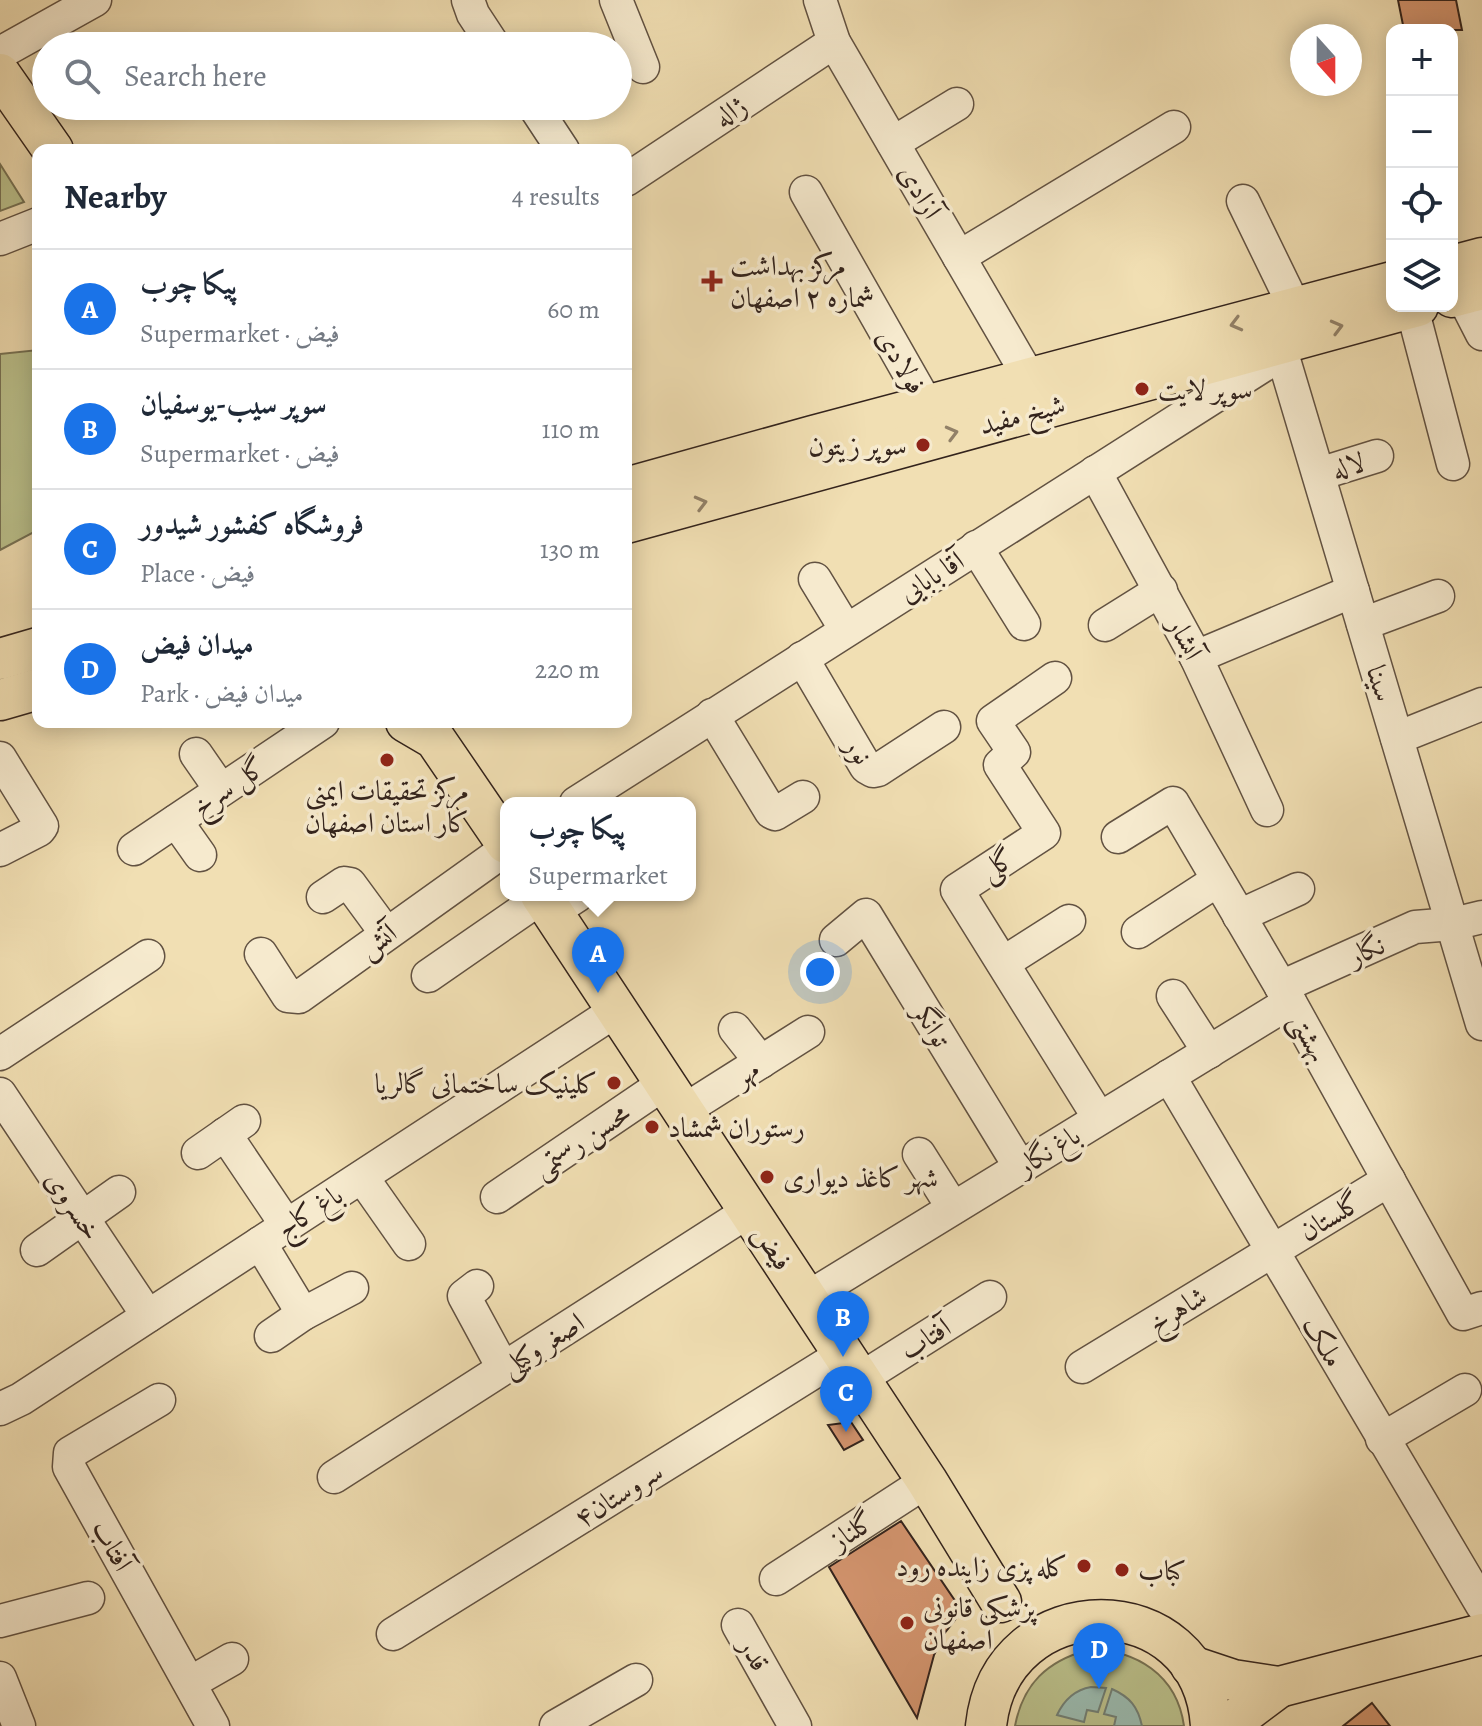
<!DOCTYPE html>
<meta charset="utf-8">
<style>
body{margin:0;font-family:Alegreya,Amiri,serif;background:#f2f2f3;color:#1f2937}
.controls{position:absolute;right:24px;top:24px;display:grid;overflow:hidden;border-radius:16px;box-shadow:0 4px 20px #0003}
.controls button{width:72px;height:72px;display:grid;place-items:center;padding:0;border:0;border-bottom:2px solid #e0e1e3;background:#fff;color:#1f2937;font:40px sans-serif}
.compass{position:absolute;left:1290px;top:24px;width:72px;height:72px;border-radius:50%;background:#fff;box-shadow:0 4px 20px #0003;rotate:159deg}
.you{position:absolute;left:820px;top:972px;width:28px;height:28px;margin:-20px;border:6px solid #fff;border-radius:50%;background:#1a73e8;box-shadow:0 0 0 12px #1a73e833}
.badge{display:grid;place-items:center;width:52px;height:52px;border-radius:50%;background:#1a73e8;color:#fff;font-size:26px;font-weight:700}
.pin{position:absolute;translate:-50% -66px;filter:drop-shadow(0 2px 4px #0008)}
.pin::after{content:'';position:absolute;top:42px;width:28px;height:24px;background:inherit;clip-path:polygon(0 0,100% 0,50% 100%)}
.popup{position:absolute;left:500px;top:797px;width:196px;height:104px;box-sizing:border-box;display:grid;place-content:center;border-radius:16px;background:#fff;filter:drop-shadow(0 2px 6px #0005);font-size:26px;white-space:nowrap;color:#747a83}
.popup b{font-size:30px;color:#1f2937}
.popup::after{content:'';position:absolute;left:50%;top:100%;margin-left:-16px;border:16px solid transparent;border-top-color:#fff}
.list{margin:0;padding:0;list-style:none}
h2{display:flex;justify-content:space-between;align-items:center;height:104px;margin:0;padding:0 32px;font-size:34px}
h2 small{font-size:26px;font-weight:400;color:#747a83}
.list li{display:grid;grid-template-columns:52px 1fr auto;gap:24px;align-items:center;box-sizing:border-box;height:120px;padding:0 32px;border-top:2px solid #e0e1e3}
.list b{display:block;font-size:30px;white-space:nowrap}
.list p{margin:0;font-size:26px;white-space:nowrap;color:#747a83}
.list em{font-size:26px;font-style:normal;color:#747a83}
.icon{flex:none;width:44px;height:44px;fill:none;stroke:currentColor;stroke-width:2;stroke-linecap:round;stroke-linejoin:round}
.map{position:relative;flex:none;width:1482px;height:1726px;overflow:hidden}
.search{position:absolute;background:#fff;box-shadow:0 4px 20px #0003;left:32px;top:32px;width:600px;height:88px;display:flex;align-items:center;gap:20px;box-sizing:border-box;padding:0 28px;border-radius:44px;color:#747a83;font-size:30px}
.panel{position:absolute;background:#fff;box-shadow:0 4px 20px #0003;left:32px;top:144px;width:600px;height:584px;border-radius:16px}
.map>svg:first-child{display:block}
.green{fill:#bbc18c;stroke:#777254;stroke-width:2}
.water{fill:#9bbcb1;stroke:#717f75;stroke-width:2}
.building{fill:#d3946e;stroke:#33231c;stroke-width:2}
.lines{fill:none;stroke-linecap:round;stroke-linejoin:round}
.minor-casing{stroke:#625242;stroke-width:35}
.major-casing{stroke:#33231c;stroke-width:43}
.minor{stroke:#f6eace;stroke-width:32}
.major{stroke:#f1dfb3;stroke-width:40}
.oneway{stroke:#928168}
.poi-dot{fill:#8f2418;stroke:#f6eace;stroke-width:3}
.labels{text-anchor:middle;stroke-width:7;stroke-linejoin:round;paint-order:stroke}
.street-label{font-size:28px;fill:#33231c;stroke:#f6eace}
.poi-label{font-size:28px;fill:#33231c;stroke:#f6eace;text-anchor:start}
</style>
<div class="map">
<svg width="1482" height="1726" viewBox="0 0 1482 1726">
<rect width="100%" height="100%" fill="#f1dfb3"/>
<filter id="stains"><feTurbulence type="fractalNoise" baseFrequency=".0025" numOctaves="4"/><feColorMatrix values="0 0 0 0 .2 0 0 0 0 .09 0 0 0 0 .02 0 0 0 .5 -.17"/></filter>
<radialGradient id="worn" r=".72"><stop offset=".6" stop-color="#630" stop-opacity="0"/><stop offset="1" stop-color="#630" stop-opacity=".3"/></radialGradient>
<g class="green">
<path d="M 0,164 L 24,202 L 0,211 Z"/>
<path d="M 38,350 L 38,530 L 0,550 L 0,354 Z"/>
<path d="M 1088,1650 C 1136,1649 1177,1675 1184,1726 L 1015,1726 C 1023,1684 1047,1661 1088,1650 Z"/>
</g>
<g class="water">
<path d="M 1091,1687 L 1106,1688 L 1098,1712 L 1087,1710 L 1084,1722 L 1057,1715 C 1064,1700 1074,1690 1091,1687 Z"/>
<path d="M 1112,1689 C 1130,1697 1138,1707 1142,1726 L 1114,1726 L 1116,1717 L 1104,1714 Z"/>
</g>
<g class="building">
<path d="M 1398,0 L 1456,0 L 1462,30 L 1404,30 Z"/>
<path d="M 851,1422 L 863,1440 L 844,1450 L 828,1425 Z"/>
<path d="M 901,1521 L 962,1611 L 944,1634 L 934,1655 L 917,1718 L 829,1567 Z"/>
<path d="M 1372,1703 L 1390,1726 L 1343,1726 Z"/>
</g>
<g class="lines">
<defs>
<g id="minor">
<path d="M 468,0 L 473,14 L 494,46"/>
<path d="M 616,0 L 643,67"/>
<path d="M 820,0 L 834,42 L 1030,379"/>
<path d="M 0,53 L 95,0"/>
<path d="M 534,106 L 563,150"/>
<path d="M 893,143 L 957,104"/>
<path d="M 626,180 L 834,42"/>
<path d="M 806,192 L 927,405"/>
<path d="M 1243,201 L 1295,308"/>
<path d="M 0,239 L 38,224"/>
<path d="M 959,257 L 1174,127"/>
<path d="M 1462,295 L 1482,334"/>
<path d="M 1412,308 L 1453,464"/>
<path d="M 1279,343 L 1482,1024"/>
<path d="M 1095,472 L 1196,657 L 1267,810"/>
<path d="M 1319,474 L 1377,456"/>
<path d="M 976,547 L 1024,624"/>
<path d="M 815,579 L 846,630"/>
<path d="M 1363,624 L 1438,596"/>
<path d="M 1105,625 L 1161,590"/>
<path d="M 1196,657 L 1353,591"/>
<path d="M 802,658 L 866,767 L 873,771 L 878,770 L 944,727"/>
<path d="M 1055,678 L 993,721 L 1014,752 L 1000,765 L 1044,833 L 957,890 L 1099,1118"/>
<path d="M 712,715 L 771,812 L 775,814 L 803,797"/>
<path d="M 1397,738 L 1482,704"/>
<path d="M 196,754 L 221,790"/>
<path d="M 0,758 L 42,826 L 39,830 L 0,850"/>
<path d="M 576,803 L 1264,365 L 1279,343"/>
<path d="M 176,821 L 200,855"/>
<path d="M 1118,837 L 1173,803 L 1290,1002 L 1463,1314 L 1482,1308"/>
<path d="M 134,849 L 323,722"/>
<path d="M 323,897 L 344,883 L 350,884 L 386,933"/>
<path d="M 552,912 L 578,895"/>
<path d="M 1239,916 L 1298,889"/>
<path d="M 1138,932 L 1218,880"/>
<path d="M 836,940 L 866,915 L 1020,1167"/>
<path d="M 261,954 L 288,996 L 299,997 L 506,849"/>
<path d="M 1003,963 L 1069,921"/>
<path d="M 428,976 L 542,897"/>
<path d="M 1281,987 L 1415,927 L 1453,924 L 1482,917"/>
<path d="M 1173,996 L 1209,1052"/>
<path d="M 735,1029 L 761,1062"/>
<path d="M 0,1054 L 148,956"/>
<path d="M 1169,1076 L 1482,1605"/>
<path d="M 0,1094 L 148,1316"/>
<path d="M 683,1111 L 808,1032"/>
<path d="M 225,1134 L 287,1226"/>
<path d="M 198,1153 L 244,1121"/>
<path d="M 919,1154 L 953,1208"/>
<path d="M 362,1177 L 409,1244"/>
<path d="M 497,1197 L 665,1083"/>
<path d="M 260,1243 L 303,1314"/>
<path d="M 37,1250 L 119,1192"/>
<path d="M 477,1286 L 464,1296 L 503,1368"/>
<path d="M 807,1298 L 1290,1002"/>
<path d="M 271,1336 L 303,1314 L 352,1288"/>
<path d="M 1082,1367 L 1389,1180"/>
<path d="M 860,1379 L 990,1297"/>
<path d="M 159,1400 L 70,1453 L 69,1467 L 213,1726"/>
<path d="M 0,1409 L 21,1399 L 617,1010"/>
<path d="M 1382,1439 L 1465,1390"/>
<path d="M 334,1477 L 749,1211"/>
<path d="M 776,1579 L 927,1481"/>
<path d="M 0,1621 L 88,1598"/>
<path d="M 738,1625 L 795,1726"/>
<path d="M 393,1634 L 843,1354"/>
<path d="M 0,1678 L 19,1726"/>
<path d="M 190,1683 L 232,1659"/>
<path d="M 556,1726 L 636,1680"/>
</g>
<g id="major">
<path d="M 0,74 L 53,150"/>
<path d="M 1452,266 L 1482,258"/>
<path d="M 1452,297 L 1482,289"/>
<path d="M 626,488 L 813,436 L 1392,282"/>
<path d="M 626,523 L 1418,306"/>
<path d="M 0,659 L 38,648"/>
<path d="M 0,700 L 38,689"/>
<path d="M 406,722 L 435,739 L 506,843"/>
<path d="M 541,895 L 927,1481 L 1001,1602"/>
<path d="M 1191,1666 L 1233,1680 L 1279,1687 L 1482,1634"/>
<path d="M 986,1726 C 1001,1585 1203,1585 1211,1726"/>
<path d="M 1227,1726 L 1279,1687"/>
</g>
</defs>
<use href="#minor" class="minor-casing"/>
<use href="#major" class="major-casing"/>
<use href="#minor" class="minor"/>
<use href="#major" class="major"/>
</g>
<defs><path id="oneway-chevron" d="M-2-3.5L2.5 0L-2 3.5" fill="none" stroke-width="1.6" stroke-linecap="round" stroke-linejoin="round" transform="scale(2)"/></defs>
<g class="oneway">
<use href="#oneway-chevron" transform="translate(1236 324) rotate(165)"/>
<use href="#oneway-chevron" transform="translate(1337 327) rotate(-15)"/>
<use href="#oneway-chevron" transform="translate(952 433) rotate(-15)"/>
<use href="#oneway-chevron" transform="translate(701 503) rotate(-15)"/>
</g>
<g class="poi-dot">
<path d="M708 269h8v8h8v8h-8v8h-8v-8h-8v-8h8z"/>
<circle cx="1142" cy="389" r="8"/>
<circle cx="923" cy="445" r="8"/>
<circle cx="387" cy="760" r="8"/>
<circle cx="614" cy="1083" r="8"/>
<circle cx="652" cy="1127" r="8"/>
<circle cx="767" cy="1177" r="8"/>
<circle cx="1084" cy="1566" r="8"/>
<circle cx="1122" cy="1570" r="8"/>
<circle cx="907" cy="1623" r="8"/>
</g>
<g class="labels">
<g class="street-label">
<text transform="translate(730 111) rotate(-33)" y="10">ژاله</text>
<text transform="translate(921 191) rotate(60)" y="10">آزادی</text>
<text transform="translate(902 361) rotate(60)" y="10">فولادی</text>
<text transform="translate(1022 414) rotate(-15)" y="10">شیخ مفید</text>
<text transform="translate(1348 465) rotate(-18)" y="10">لاله</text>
<text transform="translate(931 576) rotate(-32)" y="10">آقا بابایی</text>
<text transform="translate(1186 638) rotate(63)" y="10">آبشار</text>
<text transform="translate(1381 683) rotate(73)" y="10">سینا</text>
<text transform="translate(859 750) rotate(54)" y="10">نور</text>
<text transform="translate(228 786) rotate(-34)" y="10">گل سرخ</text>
<text transform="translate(997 864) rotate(-33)" y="10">گلی</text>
<text transform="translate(377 940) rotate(-36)" y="10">آتش</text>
<text transform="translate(1366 950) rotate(-24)" y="10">نگار</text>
<text transform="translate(933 1025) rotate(59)" y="10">توانگر</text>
<text transform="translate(1310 1037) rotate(61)" y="10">بهشتی</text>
<text transform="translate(746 1072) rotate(-32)" y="10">مهر</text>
<text transform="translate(581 1140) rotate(-34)" y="10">محسن رستمی</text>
<text transform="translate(1048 1150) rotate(-32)" y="10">باغ نگار</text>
<text transform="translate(74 1205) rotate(56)" y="10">خسروی</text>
<text transform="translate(309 1211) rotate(-33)" y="10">باغ کاج</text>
<text transform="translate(1330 1216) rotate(-31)" y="10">گلستان</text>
<text transform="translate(773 1247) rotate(56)" y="10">فیض</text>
<text transform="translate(1177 1309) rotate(-31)" y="10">شاهرخ</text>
<text transform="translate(925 1338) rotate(-32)" y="10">آفتاب</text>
<text transform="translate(1324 1341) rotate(60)" y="10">ملک</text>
<text transform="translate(542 1344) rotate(-33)" y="10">اصغر وکیلی</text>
<text transform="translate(618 1494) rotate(-32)" y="10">سروستان۴</text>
<text transform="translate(852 1530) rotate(-33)" y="10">گلناز</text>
<text transform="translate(113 1545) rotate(61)" y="10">آفتاب</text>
<text transform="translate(755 1654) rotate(61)" y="10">قدر</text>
</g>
<g class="poi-label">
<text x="730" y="275">مرکز بهداشت<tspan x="730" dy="32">شماره ۲ اصفهان</tspan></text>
<text x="1158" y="399">سوپر لایت</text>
<text x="907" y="455" text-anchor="end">سوپر زیتون</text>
<text x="387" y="800" text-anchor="middle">مرکز تحقیقات ایمنی<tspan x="387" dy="32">کار استان اصفهان</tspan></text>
<text x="598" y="1093" text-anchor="end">کلینیک ساختمانی گالریا</text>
<text x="668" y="1137">رستوران شمشاد</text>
<text x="783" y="1187">شهر کاغذ دیواری</text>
<text x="1068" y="1576" text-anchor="end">کله پزی زاینده رود</text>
<text x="1138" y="1580">کباب</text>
<text x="923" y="1617">پزشکی قانونی<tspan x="923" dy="32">اصفهان</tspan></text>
</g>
</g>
<rect width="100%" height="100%" filter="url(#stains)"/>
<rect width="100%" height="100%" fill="url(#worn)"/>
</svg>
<div class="controls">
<button>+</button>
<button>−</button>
<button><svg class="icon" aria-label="locate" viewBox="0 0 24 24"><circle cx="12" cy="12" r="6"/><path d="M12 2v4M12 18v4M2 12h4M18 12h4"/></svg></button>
<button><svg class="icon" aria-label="layers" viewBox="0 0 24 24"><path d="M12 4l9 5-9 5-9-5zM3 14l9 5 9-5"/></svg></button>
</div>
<svg class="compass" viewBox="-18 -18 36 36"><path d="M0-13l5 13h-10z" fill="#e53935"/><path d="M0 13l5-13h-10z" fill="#747a83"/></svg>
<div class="you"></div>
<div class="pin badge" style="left:598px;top:993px">A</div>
<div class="popup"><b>پیکا چوب</b>Supermarket</div>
<div class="pin badge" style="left:843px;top:1357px">B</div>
<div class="pin badge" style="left:846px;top:1432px">C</div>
<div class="pin badge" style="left:1099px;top:1689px">D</div>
<div class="search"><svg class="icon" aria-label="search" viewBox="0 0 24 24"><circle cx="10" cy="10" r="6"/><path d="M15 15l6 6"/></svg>Search here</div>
<section class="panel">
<h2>Nearby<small>4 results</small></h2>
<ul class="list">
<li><span class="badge">A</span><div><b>پیکا چوب</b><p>Supermarket · فیض</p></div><em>60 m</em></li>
<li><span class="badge">B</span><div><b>سوپر سیب-یوسفیان</b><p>Supermarket · فیض</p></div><em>110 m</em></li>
<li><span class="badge">C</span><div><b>فروشگاه کفشور شیدور</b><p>Place · فیض</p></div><em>130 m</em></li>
<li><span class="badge">D</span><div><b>میدان فیض</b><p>Park · میدان فیض</p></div><em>220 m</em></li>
</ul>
</section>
</div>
